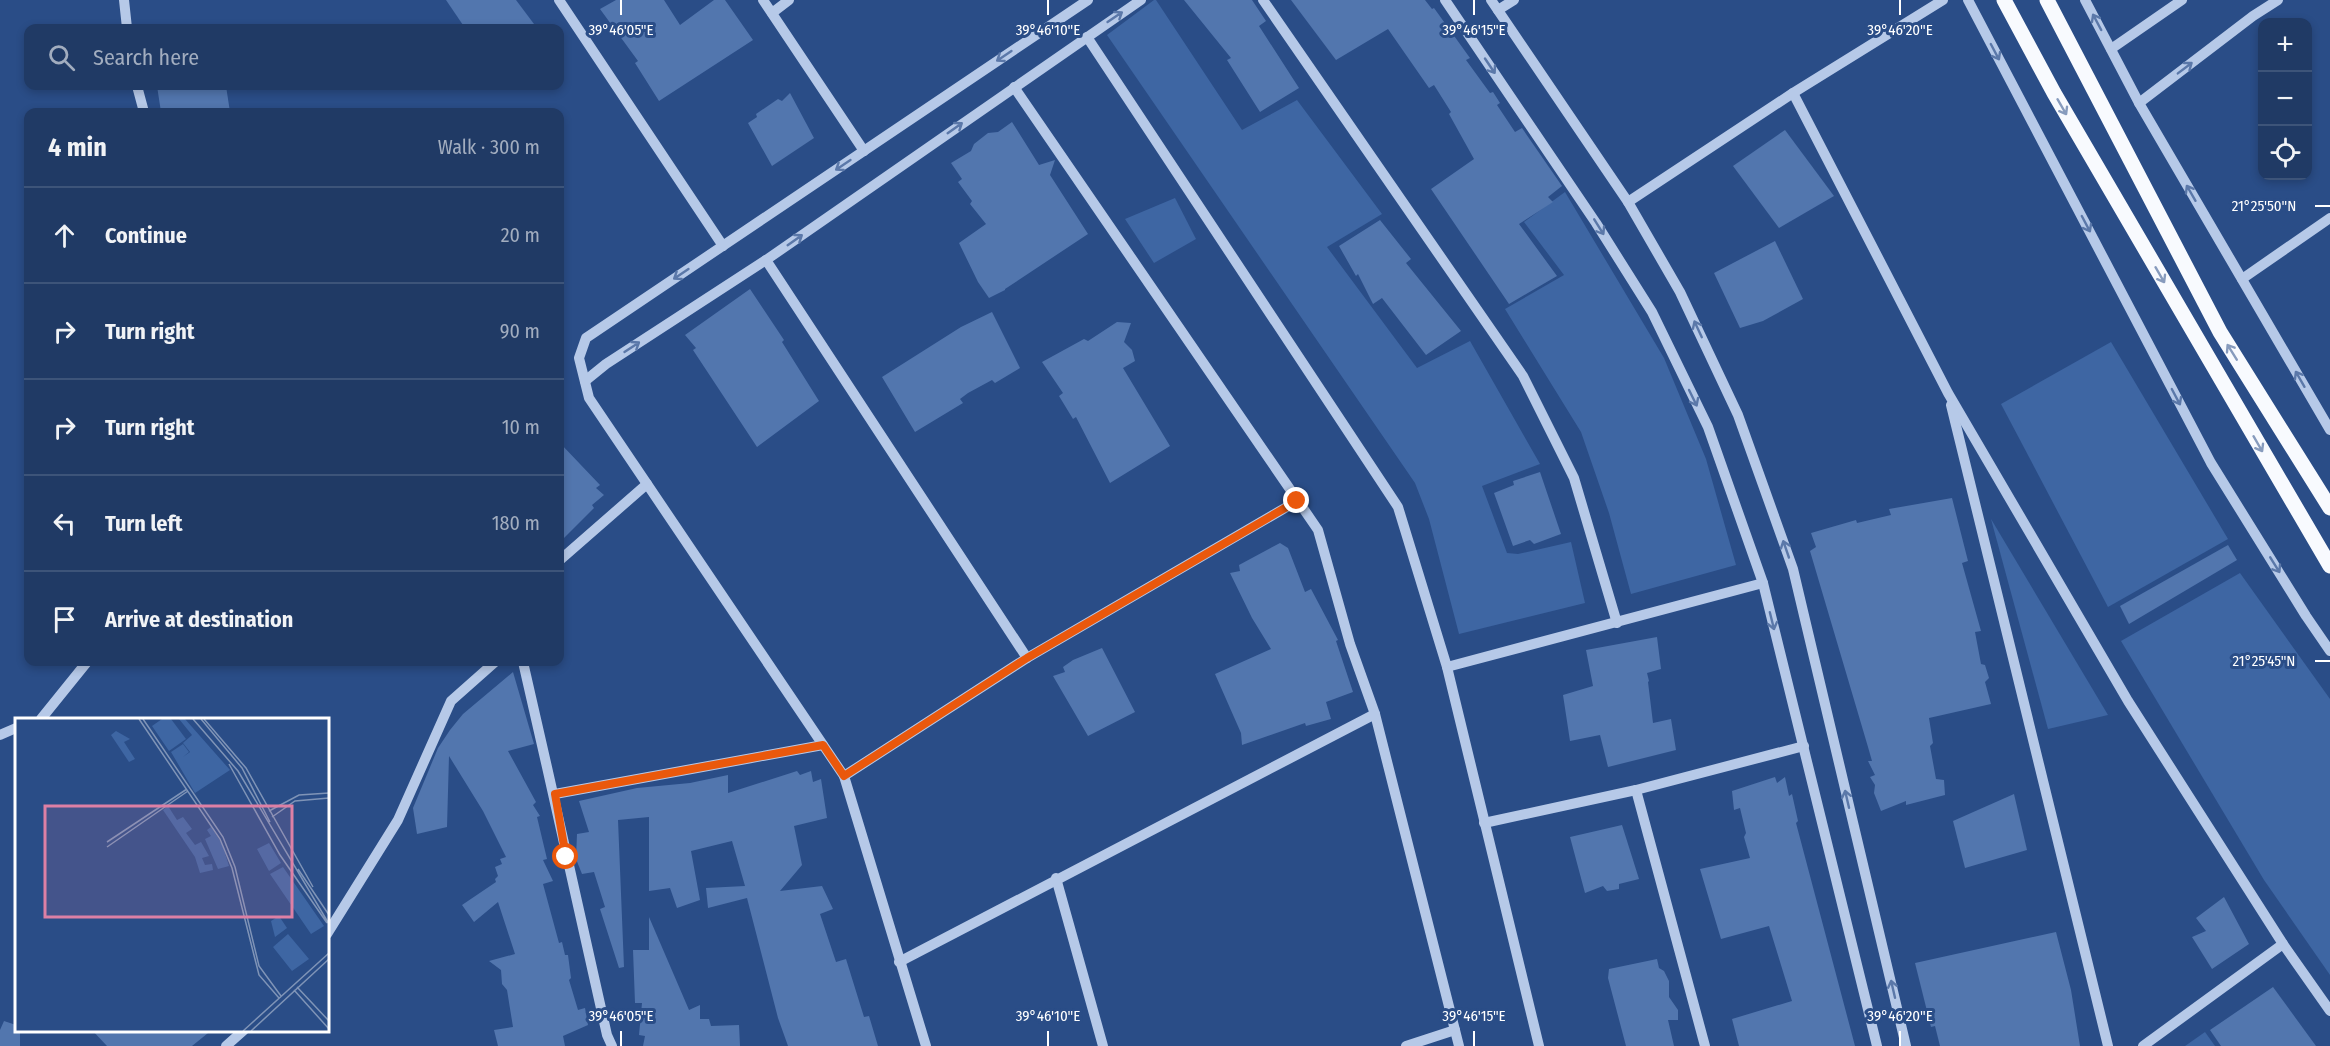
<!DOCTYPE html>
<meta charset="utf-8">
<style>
body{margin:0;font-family:"Fira Sans Condensed",sans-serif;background:#2d456e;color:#f1f3f6}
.controls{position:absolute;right:18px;top:18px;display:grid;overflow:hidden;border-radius:12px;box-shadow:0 3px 9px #0003}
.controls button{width:54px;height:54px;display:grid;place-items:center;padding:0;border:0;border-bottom:2px solid #3d5479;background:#203a65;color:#f1f3f6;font:30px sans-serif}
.stop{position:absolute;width:18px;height:18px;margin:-14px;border:4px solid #ea580c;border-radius:50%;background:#fff}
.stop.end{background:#ea580c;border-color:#fff;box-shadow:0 2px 6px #0008}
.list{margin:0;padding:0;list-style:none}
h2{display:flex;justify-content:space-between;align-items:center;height:78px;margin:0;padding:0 24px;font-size:26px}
h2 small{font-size:20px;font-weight:400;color:#a2adbf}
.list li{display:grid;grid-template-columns:39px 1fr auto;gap:18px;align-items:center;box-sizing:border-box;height:96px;padding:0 24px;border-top:2px solid #3d5479}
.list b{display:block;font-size:22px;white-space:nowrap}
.list em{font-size:20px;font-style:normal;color:#a2adbf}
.icon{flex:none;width:33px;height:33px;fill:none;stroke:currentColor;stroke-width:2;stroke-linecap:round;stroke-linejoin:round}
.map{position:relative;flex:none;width:2330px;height:1046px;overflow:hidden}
.search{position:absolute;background:#203a65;box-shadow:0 3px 9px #0003;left:24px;top:24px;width:540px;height:66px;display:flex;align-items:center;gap:15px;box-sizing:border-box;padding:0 21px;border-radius:12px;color:#a2adbf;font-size:22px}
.panel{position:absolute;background:#203a65;box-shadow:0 3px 9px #0003;left:24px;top:108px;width:540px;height:558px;border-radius:12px}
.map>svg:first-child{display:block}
.green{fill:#3e66a3}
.building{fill:#5276ae}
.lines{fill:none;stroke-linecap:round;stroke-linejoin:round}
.minor{stroke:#b6c9e8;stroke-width:10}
.major{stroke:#f8fafe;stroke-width:15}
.oneway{stroke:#5b78a9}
.oneway2{stroke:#879bbd}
.route{stroke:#ea580c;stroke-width:8}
.ticks{fill:none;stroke:#fff;stroke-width:2}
.inset-road{fill:none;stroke:#7f94b7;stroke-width:1.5}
.view{fill:#dd80a5;fill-opacity:0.15;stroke:#dd80a5;stroke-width:3}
.inset-edge{fill:none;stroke:#fff;stroke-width:3}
.ticks-label{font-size:15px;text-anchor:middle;fill:#fff;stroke:#2a4d87;stroke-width:6;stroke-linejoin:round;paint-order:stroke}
</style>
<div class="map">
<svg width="2330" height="1046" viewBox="0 0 2330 1046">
<rect width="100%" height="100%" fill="#2a4d87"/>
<g class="green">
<path d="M 1154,0 L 1156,0 L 1242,130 L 1297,100 L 1382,214 L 1327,247 L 1417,368 L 1470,341 L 1540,464 L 1482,486 L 1507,553 L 1518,554 L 1571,542 L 1585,603 L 1459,634 L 1429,519 L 1415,483 L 1107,35 Z"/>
<path d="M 1565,192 L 1664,358 L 1706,459 L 1736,565 L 1631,594 L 1609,513 L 1581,432 L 1505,309 L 1564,275 L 1524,222 Z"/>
<path d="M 1175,198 L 1196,239 L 1154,263 L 1125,219 Z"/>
<path d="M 2111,342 L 2228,539 L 2108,607 L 2001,404 Z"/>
<path d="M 1991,519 L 2108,715 L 2048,729 Z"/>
<path d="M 2240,573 L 2330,699 L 2330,975 L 2264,880 L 2121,641 Z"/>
<path d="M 2205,1032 L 2215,1046 L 2185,1046 Z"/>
</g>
<g class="building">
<path d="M 446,0 L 516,0 L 537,28 L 465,28 Z"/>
<path d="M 616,0 L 664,0 L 680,25 L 714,0 L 725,0 L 753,40 L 659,101 L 635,63 L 638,61 L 600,9 Z"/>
<path d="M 1184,0 L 1252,0 L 1266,21 L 1259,26 L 1299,88 L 1260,112 L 1227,60 L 1231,58 Z"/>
<path d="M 1291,0 L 1425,0 L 1432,9 L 1434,8 L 1470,58 L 1466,60 L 1490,93 L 1493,92 L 1500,103 L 1497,105 L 1515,132 L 1522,128 L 1562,186 L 1548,197 L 1553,202 L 1519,224 L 1557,276 L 1509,304 L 1431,189 L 1474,159 L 1449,114 L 1451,112 L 1434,85 L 1429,88 L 1388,29 L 1336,60 Z"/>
<path d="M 157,86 L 226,86 L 230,112 L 161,112 Z"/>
<path d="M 790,93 L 814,138 L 772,166 L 748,123 L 757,117 L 756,114 L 778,99 L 782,101 Z"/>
<path d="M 1012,122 L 1039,165 L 1055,160 L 1050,175 L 1088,234 L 1005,289 L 1005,290 L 989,298 L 978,282 L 959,243 L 986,224 L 970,204 L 972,201 L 958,182 L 962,179 L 951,163 L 971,151 L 974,144 L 988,133 L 998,132 Z"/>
<path d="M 1785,130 L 1834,196 L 1779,228 L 1733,166 Z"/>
<path d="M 1380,220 L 1411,259 L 1406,263 L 1461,331 L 1426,355 L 1382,298 L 1373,304 L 1358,274 L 1356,276 L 1339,246 Z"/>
<path d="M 1775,241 L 1803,299 L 1763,321 L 1740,328 L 1714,273 Z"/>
<path d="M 750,289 L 784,340 L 782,342 L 819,401 L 757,447 L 693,350 L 696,348 L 685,335 Z"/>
<path d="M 992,312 L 1020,368 L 995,383 L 992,380 L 968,393 L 960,399 L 963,403 L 915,432 L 882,377 L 961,327 Z"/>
<path d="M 1117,322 L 1131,323 L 1124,342 L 1132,350 L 1135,361 L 1123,368 L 1170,446 L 1110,483 L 1076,417 L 1073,419 L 1059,396 L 1063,393 L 1042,362 L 1084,339 L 1088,341 Z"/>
<path d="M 560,443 L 600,485 L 596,488 L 604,495 L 592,505 L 594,508 L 560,542 Z"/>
<path d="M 1540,472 L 1561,534 L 1534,544 L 1530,540 L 1513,546 L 1494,493 L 1514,485 L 1513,481 Z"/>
<path d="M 1952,498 L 1968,561 L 1962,563 L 1981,631 L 1975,632 L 1981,664 L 1985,665 L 1989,678 L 1985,682 L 1991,704 L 1929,718 L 1933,743 L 1930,746 L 1936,779 L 1944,780 L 1945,795 L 1906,805 L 1906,801 L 1881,811 L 1874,793 L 1875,785 L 1870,777 L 1875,775 L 1868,761 L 1872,761 L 1868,747 L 1810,551 L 1816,547 L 1811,533 L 1856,520 L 1857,523 L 1891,515 L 1889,509 Z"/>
<path d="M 1280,543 L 1288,548 L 1305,592 L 1311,589 L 1338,640 L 1336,641 L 1353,692 L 1326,702 L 1331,719 L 1306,726 L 1305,723 L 1242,745 L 1241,733 L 1215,674 L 1271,649 L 1252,618 L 1230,573 L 1240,571 L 1239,565 Z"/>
<path d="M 2228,545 L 2237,560 L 2129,624 L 2120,606 Z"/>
<path d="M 1657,637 L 1661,669 L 1647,673 L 1649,681 L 1648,682 L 1653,723 L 1671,719 L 1676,750 L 1608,767 L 1600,735 L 1570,741 L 1563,695 L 1593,686 L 1586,650 Z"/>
<path d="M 1102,648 L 1135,712 L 1088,736 L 1053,676 L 1065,672 L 1063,667 L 1073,660 Z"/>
<path d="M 513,672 L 534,744 L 508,751 L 536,802 L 533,805 L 540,816 L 537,817 L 547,859 L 543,860 L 553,881 L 543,884 L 559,943 L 562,942 L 565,955 L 568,955 L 571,978 L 569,980 L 578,1010 L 585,1008 L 588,1025 L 563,1036 L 565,1046 L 498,1046 L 494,1030 L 513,1027 L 507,990 L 502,984 L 501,970 L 489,961 L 515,954 L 498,902 L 474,922 L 462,905 L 496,882 L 495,879 L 498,876 L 495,867 L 502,864 L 500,859 L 506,857 L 483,811 L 449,756 L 447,827 L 417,834 L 413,808 L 438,748 L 450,730 L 463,714 Z"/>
<path d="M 797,771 L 800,775 L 811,771 L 813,782 L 821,779 L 827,818 L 794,826 L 802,865 L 780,891 L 822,886 L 833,909 L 820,914 L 836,962 L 846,959 L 864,1017 L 869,1016 L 878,1046 L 788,1046 L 778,1018 L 747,898 L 708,908 L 706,888 L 745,886 L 732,841 L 691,851 L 700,900 L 677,908 L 670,888 L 649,891 L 649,817 L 618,820 L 624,967 L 619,968 L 600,909 L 605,907 L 594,872 L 582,874 L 576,859 L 577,834 L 589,832 L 579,801 L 637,788 L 690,783 L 728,775 L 728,793 Z"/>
<path d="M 1775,777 L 1777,783 L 1785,777 L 1789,796 L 1792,794 L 1798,821 L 1796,823 L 1855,1046 L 1739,1046 L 1732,1019 L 1792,1001 L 1769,926 L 1721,939 L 1700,869 L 1750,858 L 1744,837 L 1746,833 L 1740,808 L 1734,810 L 1732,791 Z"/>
<path d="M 2014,794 L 2027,850 L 1965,868 L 1953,821 Z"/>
<path d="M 1622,825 L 1639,879 L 1619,884 L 1619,889 L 1607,891 L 1603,886 L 1585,893 L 1570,837 Z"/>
<path d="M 2224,897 L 2249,944 L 2212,969 L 2192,937 L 2206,931 L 2196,918 Z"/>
<path d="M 649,917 L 689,1010 L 700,1005 L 700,1019 L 709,1019 L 711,1026 L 739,1025 L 740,1046 L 643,1046 L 645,1036 L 639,1035 L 642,1003 L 635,1003 L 633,950 L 649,950 Z"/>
<path d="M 2056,932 L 2071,990 L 2080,1046 L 1940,1046 L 1935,1026 L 1931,1027 L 1915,963 Z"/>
<path d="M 1657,959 L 1659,968 L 1664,971 L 1669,981 L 1669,997 L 1678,1010 L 1678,1020 L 1668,1020 L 1674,1046 L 1626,1046 L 1608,978 L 1609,969 Z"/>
<path d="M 2273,987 L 2316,1046 L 2221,1046 L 2210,1030 Z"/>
<path d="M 4,1021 L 16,1025 L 16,1029 L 20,1029 L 20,1046 L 0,1046 L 0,1030 Z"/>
<path d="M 91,1029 L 213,1029 L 192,1046 L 107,1046 Z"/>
</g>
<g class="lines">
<g class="minor">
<path d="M 124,0 L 127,28"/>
<path d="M 559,0 L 723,246"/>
<path d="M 763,0 L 864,151"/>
<path d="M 1263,0 L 1523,376 L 1574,478 L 1617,623"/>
<path d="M 1445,0 L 1596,223 L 1652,312 L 1708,427 L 1763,583 L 1877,1046"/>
<path d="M 1491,0 L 1628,202 L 1680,292 L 1738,415 L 1793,569 L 1906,1046"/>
<path d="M 1968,0 L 2211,463 L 2306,616 L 2330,651"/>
<path d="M 2085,0 L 2139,103 L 2330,430"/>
<path d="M 1498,10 L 1514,0"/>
<path d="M 772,13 L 789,0"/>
<path d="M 1087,37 L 1398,507 L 1447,667 L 1539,1046"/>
<path d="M 2111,49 L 2182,0"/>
<path d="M 137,86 L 144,112"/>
<path d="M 1014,87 L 1318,530 L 1350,644 L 1375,714 L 1459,1046"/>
<path d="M 1793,93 L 1948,393 L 2128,701 L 2283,944 L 2330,1011"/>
<path d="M 2139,103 L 2253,16 L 2278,0"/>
<path d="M 1628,202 L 1793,93 L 1943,0"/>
<path d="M 766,260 L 1027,658"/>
<path d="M 2242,279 L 2330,218"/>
<path d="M 585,381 L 606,364 L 766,260 L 1141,0"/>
<path d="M 1951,405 L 2108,1046"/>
<path d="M 560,560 L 647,484"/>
<path d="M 523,662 C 552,786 578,910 607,1035 L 612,1046"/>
<path d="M 1447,667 L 1763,583"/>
<path d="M 41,719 L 87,662"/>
<path d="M 0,735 L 16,728"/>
<path d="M 844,776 L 1027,658 L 1297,501"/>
<path d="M 1636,790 L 1705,1046"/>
<path d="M 555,794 L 823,745"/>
<path d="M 1484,823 L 1636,790 L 1804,746"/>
<path d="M 1056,878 L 1103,1046"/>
<path d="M 327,934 L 398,820 L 451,701 L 495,662"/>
<path d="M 899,962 L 1375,714"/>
<path d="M 226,1046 L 244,1030"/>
<path d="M 926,1046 L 844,776 L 589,398 L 579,358 L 586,338 L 1088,0"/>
<path d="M 1406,1046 L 1455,1030"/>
<path d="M 2143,1046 L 2283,944"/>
</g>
<g class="major">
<path d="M 2004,0 L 2054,93 L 2330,566"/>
<path d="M 2047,0 L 2220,332 L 2330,508"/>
</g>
</g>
<defs><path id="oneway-shaft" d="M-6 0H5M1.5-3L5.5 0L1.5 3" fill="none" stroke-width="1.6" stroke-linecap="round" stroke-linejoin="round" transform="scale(1.5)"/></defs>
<g class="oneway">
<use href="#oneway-shaft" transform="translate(1115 17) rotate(-34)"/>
<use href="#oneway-shaft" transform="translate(2097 22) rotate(-118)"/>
<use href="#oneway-shaft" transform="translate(1995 52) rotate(62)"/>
<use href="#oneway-shaft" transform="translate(1004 56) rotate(146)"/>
<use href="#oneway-shaft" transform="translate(1490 66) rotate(56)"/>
<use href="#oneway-shaft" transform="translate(2185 68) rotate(-37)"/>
<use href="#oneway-shaft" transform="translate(955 128) rotate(-35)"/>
<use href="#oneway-shaft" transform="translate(843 165) rotate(146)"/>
<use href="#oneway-shaft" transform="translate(2191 193) rotate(-120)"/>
<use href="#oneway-shaft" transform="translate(2086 224) rotate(62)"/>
<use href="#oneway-shaft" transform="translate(1599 227) rotate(58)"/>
<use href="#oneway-shaft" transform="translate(795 240) rotate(-35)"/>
<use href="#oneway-shaft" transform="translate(681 274) rotate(146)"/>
<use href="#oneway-shaft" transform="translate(1698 329) rotate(-115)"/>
<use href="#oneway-shaft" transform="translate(632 347) rotate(-33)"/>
<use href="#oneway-shaft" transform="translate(2300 379) rotate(-120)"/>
<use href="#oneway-shaft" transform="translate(2176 397) rotate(62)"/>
<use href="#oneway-shaft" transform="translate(1693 398) rotate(64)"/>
<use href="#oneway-shaft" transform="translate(1786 549) rotate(-109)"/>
<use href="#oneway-shaft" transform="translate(2275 565) rotate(58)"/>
<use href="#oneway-shaft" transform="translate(1772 621) rotate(76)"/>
<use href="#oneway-shaft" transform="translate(1847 799) rotate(-103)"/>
<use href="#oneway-shaft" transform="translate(1893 989) rotate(-103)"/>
</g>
<g class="oneway2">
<use href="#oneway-shaft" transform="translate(2062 107) rotate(60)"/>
<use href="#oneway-shaft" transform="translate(2160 275) rotate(60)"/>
<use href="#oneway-shaft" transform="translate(2232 352) rotate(-122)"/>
<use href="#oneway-shaft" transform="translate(2258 444) rotate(60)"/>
</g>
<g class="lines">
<path class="route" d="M 566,857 L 555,794 L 823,745 L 844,776 L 1027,658 L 1297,501"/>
</g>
<path class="ticks" d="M 621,0 L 621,15M 1048,0 L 1048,15M 1474,0 L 1474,15M 1900,0 L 1900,15M 2315,206 L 2330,206M 2315,661 L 2330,661M 621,1031 L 621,1046M 1048,1031 L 1048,1046M 1474,1031 L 1474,1046M 1900,1031 L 1900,1046"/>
<g transform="translate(15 718)">
<rect width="314" height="314" fill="#2a4d87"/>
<path d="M 147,1 L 156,1 L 171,21 L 154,33 L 137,8 ZM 164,1 L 170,1 L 215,52 L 180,75 L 156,34 L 168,26 L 174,34 L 168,39 L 175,34 L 168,25 L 177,17 ZM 101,13 L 115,21 L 109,24 L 120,41 L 114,44 L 96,17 ZM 153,88 L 162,102 L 168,99 L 177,111 L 171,115 L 180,127 L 186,124 L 194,138 L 187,140 L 190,147 L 197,146 L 198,152 L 185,155 L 180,139 L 148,92 ZM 196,109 L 207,126 L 214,148 L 203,151 L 190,121 L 196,118 L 192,112 ZM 254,125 L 266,145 L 254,153 L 242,131 ZM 268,149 L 309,208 L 296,216 L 255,156 ZM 264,198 L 272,210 L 260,219 L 256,203 ZM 273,216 L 294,241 L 277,253 L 258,229 Z" fill="#3e66a3"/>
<path class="inset-road" d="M 124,1 L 205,121 L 217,150 L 244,257 L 264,280M 128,1 L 208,119 L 220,149 L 244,248 L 266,278M 178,1 L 223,53 L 314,206M 186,1 L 227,50 L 255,104M 189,1 L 231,50 L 298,169M 214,46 L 265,137 L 312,205M 254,93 L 284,77 L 314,75M 257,99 L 280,83 L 314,80M 92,124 L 172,71M 92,129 L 173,73M 283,151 L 314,197M 282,269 L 314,303M 279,272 L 314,311M 228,313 L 314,235M 236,313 L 314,241"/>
<path class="view" d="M 30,88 L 277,88 L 277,199 L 30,199 Z"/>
<rect width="314" height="314" class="inset-edge"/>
</g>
<g class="ticks-label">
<text x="621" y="35">39°46'05"E</text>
<text x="1048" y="35">39°46'10"E</text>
<text x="1474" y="35">39°46'15"E</text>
<text x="1900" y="35">39°46'20"E</text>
<text x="2264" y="211">21°25'50"N</text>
<text x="2264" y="666">21°25'45"N</text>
<text x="621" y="1021">39°46'05"E</text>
<text x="1048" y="1021">39°46'10"E</text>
<text x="1474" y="1021">39°46'15"E</text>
<text x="1900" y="1021">39°46'20"E</text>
</g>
</svg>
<div class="controls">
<button>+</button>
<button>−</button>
<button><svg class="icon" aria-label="locate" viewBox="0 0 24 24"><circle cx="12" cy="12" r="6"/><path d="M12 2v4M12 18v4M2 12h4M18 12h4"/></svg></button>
</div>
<div class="stop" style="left:566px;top:857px"></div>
<div class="stop end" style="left:1297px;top:501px"></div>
<div class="search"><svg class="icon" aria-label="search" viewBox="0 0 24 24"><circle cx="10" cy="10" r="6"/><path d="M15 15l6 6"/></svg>Search here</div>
<section class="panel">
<h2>4 min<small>Walk · 300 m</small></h2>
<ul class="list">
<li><svg class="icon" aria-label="ahead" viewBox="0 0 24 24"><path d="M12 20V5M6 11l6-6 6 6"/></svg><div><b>Continue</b></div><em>20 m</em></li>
<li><svg class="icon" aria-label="right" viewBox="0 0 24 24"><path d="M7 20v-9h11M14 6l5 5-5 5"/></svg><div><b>Turn right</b></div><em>90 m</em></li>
<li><svg class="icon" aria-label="right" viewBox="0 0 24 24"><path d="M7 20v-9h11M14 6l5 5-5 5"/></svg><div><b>Turn right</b></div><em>10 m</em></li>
<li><svg class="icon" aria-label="left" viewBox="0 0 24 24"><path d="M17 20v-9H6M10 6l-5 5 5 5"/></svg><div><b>Turn left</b></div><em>180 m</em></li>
<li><svg class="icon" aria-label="arrive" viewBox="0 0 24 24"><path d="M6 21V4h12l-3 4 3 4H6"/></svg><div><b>Arrive at destination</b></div></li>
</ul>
</section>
</div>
